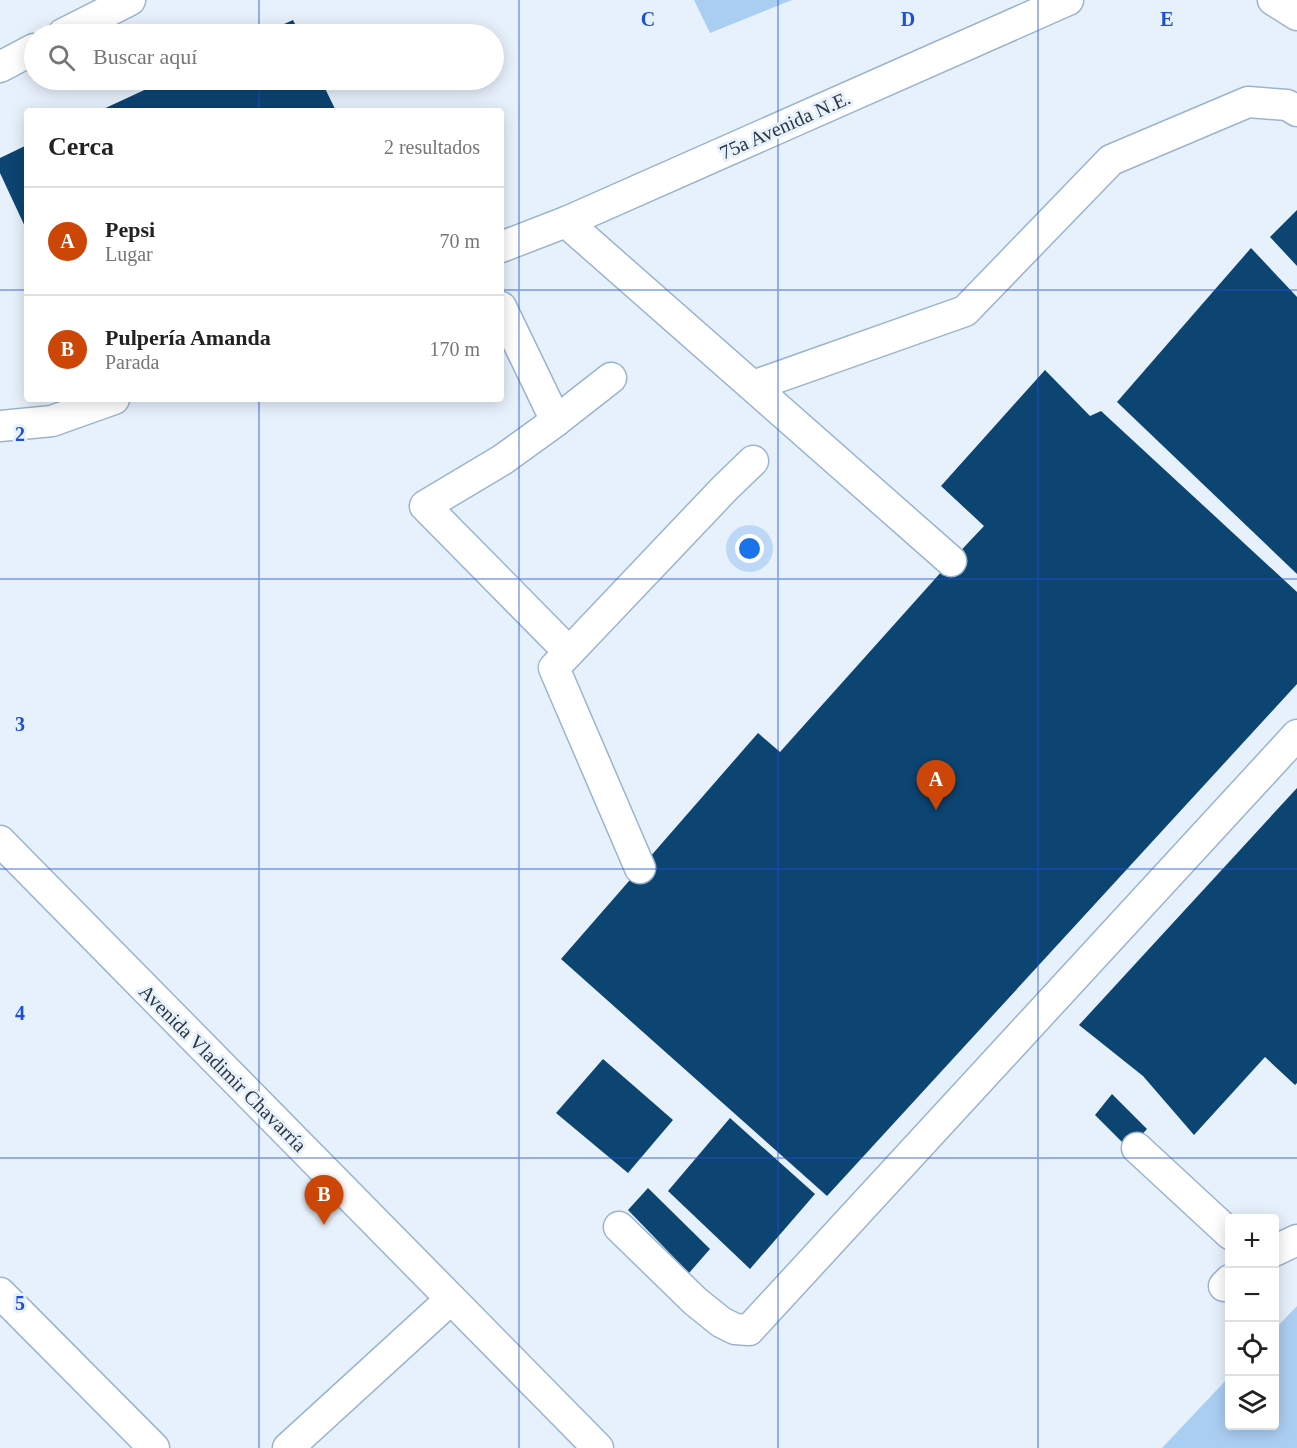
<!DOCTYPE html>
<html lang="es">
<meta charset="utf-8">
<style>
body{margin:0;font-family:"Times New Roman",serif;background:#f2f2f2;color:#222}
.controls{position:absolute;right:18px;bottom:18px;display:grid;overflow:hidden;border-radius:6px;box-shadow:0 3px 15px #0003}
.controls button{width:54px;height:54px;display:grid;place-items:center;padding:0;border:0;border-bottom:2px solid #e0e0e0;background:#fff;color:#222;font:30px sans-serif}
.you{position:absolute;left:750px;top:549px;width:21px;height:21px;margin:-15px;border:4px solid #fff;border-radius:50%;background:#1a73e8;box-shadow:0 0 0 9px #1a73e833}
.badge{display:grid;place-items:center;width:39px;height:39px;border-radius:50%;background:#cc4608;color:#fff;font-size:20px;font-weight:700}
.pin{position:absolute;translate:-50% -50px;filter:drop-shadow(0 2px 3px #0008)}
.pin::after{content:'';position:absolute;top:32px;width:21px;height:18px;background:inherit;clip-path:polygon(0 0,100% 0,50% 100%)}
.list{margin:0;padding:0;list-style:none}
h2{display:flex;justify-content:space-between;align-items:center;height:78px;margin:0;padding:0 24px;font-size:26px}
h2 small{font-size:20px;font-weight:400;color:#767676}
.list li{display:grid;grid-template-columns:39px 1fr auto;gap:18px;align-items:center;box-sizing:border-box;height:108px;padding:0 24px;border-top:2px solid #e0e0e0}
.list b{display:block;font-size:22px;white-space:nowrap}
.list p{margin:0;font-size:20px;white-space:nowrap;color:#767676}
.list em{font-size:20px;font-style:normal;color:#767676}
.icon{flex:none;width:33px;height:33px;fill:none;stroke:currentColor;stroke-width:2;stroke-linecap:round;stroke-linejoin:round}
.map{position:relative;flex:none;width:1297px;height:1448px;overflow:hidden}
.search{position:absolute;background:#fff;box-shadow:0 3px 15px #0003;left:24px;top:24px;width:480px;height:66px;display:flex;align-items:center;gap:15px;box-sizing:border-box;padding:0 21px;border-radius:33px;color:#767676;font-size:22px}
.panel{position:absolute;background:#fff;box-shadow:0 3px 15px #0003;left:24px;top:108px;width:480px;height:294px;border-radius:6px}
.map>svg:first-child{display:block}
.green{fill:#aacef2}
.building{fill:#0c4472}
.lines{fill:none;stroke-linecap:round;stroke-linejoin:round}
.minor-casing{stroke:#9bb4ce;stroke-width:33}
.minor{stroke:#fff;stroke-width:30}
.grid{fill:none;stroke:#1d4ed8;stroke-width:1.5;stroke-opacity:0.55}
.labels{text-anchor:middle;stroke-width:6;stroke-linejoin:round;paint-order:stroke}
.street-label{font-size:20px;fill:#2c3641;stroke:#e7f1fc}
.grid-label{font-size:20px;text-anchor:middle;font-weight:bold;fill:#1d4ed8;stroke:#e7f1fc;stroke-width:6;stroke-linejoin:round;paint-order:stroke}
</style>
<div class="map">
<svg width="1297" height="1448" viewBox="0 0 1297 1448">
<rect width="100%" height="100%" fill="#e7f1fc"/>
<g class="green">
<path d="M 694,0 L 792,0 L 710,33 Z"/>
<path d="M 1297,1306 L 1297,1448 L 1162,1448 L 1229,1377 L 1230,1426 L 1274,1426 L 1275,1329 Z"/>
</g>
<g class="building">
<path d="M 293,20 L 300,34 L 262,34 Z"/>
<path d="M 166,80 L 321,80 L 336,111 L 99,111 Z"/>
<path d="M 27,145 L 27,231 L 0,173 L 0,158 Z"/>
<path d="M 1297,210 L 1297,266 L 1270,237 Z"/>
<path d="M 1251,248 L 1297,297 L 1297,574 L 1117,402 Z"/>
<path d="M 1045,370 L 1090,416 L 1101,411 L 1297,592 L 1297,684 L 827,1196 L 561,959 L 758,733 L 780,752 L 951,561 L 984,526 L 941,486 Z"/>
<path d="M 1297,788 L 1297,1083 L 1295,1085 L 1265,1057 L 1194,1135 L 1143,1076 L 1079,1025 Z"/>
<path d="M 603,1059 L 673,1120 L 628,1173 L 556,1113 Z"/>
<path d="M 1112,1094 L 1147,1129 L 1129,1149 L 1095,1115 Z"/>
<path d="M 730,1118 L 815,1194 L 750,1269 L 668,1191 Z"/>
<path d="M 648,1188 L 710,1249 L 689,1273 L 628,1210 Z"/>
</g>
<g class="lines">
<defs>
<g id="minor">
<path d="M 1273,0 L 1297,15"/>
<path d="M 63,34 L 130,0"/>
<path d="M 0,67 L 34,49"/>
<path d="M 566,222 L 951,561"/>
<path d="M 501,247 L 566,222 L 1068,0"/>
<path d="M 501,307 L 556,421 L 502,460 L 425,506 L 569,652"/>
<path d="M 753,386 L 965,311 L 1111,160 L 1248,102 L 1287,105 L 1297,111"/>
<path d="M 556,421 L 611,378"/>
<path d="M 0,426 L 52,421 L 114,399"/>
<path d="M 0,841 L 598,1448"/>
<path d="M 640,868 L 554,668 L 724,489 L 753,461"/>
<path d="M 1137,1148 L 1230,1234"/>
<path d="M 619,1227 L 695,1301 L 721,1322 L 735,1329 L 749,1330 L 1297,735"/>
<path d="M 1274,1251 L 1297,1240"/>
<path d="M 1224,1286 L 1230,1280"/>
<path d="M 0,1293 L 154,1448"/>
<path d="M 288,1448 L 451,1299"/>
</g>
</defs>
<use href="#minor" class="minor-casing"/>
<use href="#minor" class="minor"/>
</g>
<path class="grid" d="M 259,0 L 259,34M 519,0 L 519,1448M 778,0 L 778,1448M 1038,0 L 1038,1448M 259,80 L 259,111M 0,290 L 27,290M 501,290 L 1297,290M 259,399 L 259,1448M 0,579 L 1297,579M 0,869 L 1297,869M 0,1158 L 1297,1158"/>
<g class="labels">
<g class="street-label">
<text transform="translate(785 125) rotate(-24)" y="7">75a Avenida N.E.</text>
<text transform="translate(223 1068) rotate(45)" y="7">Avenida Vladimir Chavarría</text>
</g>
</g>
<g class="grid-label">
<text x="648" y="26">C</text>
<text x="908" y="26">D</text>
<text x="1167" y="26">E</text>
<text x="20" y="441">2</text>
<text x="20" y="731">3</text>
<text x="20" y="1020">4</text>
<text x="20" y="1310">5</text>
</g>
</svg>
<div class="controls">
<button>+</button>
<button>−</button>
<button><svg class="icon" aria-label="locate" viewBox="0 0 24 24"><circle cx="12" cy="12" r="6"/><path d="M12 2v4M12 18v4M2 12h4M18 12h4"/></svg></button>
<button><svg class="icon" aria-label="layers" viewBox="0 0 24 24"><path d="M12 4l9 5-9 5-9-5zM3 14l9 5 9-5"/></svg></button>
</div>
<div class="you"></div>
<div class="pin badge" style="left:936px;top:810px">A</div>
<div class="pin badge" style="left:324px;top:1225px">B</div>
<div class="search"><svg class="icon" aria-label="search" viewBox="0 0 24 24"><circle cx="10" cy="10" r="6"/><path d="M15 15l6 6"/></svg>Buscar aquí</div>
<section class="panel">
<h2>Cerca<small>2 resultados</small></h2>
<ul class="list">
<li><span class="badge">A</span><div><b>Pepsi</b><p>Lugar</p></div><em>70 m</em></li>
<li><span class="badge">B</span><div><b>Pulpería Amanda</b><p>Parada</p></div><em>170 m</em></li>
</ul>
</section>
</div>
